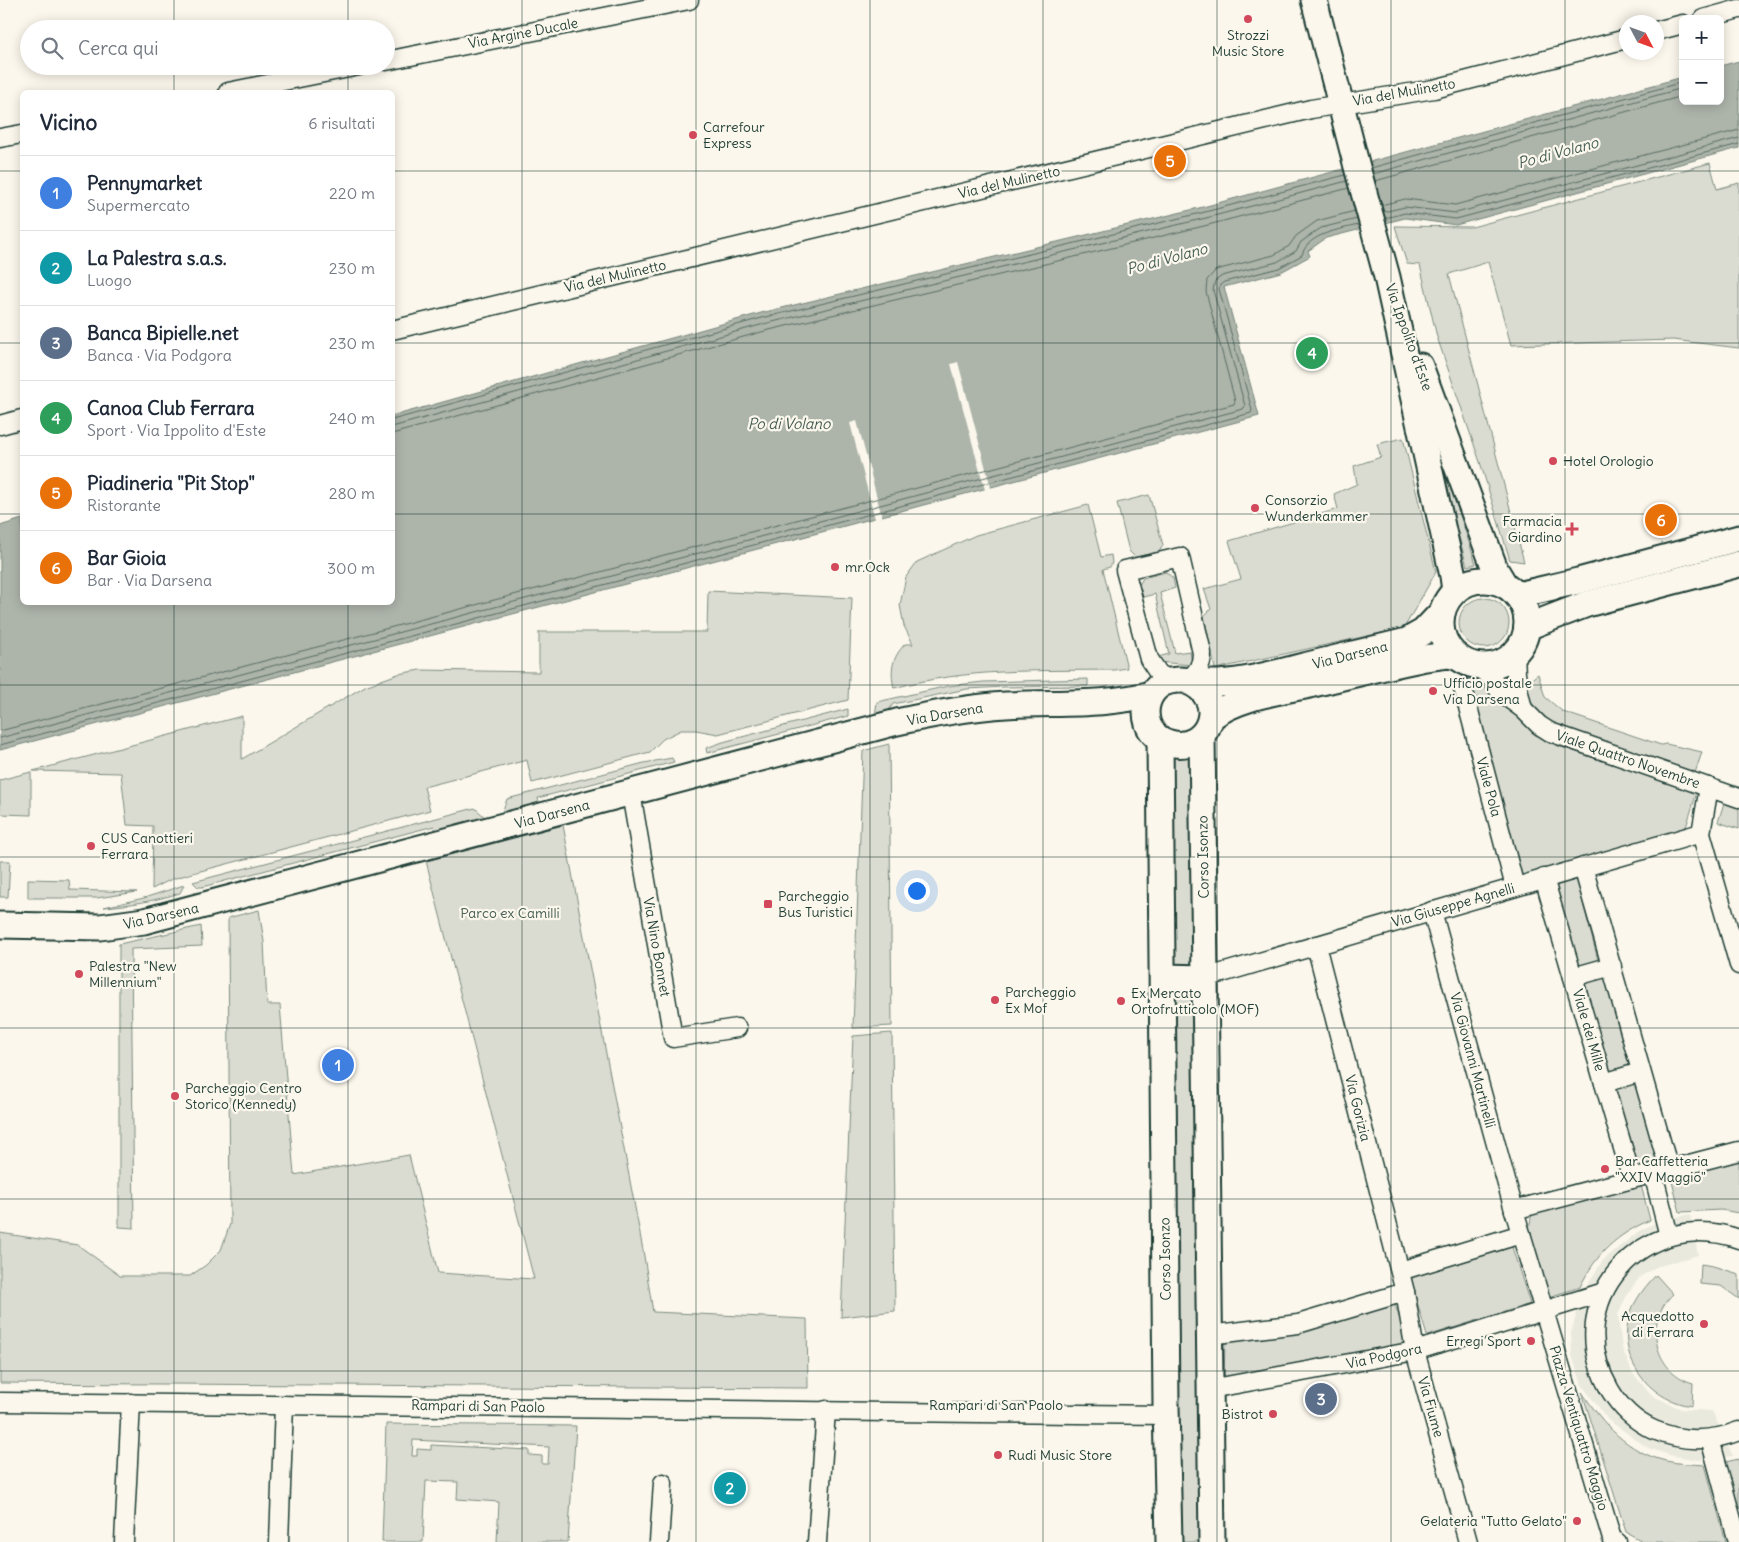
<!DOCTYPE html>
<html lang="it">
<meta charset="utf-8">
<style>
body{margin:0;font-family:Delius,sans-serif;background:#f2f2f3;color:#1f2937}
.controls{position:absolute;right:15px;top:15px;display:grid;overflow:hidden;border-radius:8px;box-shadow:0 2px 12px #0003}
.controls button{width:45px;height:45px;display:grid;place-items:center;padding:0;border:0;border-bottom:1px solid #e0e1e3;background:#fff;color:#1f2937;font:25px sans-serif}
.compass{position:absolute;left:1619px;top:15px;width:45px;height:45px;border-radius:50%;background:#fff;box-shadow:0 2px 12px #0003;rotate:131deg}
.you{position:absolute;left:916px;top:890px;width:18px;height:18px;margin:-12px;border:4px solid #fff;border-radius:50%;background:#1a73e8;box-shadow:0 0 0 8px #1a73e833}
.badge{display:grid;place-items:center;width:32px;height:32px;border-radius:50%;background:#d1495b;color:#fff;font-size:16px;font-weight:700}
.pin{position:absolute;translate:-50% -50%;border:2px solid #fff;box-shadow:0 1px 5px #0006}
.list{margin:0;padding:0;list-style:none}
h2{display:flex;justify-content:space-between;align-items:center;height:65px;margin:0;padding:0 20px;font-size:21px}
h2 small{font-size:16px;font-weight:400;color:#747a83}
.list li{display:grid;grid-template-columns:32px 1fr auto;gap:15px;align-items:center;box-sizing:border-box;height:75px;padding:0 20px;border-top:1px solid #e0e1e3}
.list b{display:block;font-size:19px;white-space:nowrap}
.list p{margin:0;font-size:16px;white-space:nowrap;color:#747a83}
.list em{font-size:16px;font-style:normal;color:#747a83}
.icon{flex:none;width:28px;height:28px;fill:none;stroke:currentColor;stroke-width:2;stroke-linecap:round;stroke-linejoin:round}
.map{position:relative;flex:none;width:1739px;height:1542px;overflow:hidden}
.search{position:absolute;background:#fff;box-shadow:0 2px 12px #0003;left:20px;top:20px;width:375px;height:55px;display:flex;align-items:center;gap:12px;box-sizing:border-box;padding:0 18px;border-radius:28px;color:#747a83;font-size:19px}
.panel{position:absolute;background:#fff;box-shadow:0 2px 12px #0003;left:20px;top:90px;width:375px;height:515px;border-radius:8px}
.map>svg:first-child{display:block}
.built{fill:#eae9de}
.green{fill:#dbdcd1;stroke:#7d8c82;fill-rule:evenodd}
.water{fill:#adb4aa;stroke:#74847b}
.pier{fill:#fbf7ec}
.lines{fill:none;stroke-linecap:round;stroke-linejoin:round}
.shore{stroke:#586d63;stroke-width:1}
.street-casing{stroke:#1f3d34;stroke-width:21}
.secondary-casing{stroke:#1f3d34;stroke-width:29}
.street{stroke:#fbf7ec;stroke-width:18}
.secondary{stroke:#fbf7ec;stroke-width:25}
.grid{fill:none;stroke:#1f3d34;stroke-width:1;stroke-opacity:0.55}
.poi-dot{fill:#d1495b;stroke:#fbf7ec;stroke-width:2}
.labels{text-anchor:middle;stroke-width:4.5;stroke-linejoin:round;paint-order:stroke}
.street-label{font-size:14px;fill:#1f3d34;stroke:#fbf7ec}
.poi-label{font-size:14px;fill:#1f3d34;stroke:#fbf7ec;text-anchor:start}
.park-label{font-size:14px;fill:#455d53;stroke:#fbf7ec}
.water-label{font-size:15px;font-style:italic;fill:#425b52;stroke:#fbf7ec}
</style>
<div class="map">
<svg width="1739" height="1542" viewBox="0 0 1739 1542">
<rect width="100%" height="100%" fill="#fbf7ec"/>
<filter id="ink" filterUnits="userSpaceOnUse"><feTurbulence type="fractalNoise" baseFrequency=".02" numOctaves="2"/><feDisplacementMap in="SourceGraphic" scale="10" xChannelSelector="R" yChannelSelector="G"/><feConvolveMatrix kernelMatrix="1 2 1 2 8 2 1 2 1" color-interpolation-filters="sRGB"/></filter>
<g filter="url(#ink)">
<path class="built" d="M 1690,1214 L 1698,1255 L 1656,1267 L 1640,1277 L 1628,1293 L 1618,1315 L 1622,1348 L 1633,1374 L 1653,1396 L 1681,1409 L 1712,1411 L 1733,1456 L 1698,1460 L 1669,1455 L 1648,1448 L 1608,1420 L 1582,1385 L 1572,1356 L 1571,1332 L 1583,1293 L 1602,1261 L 1639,1231 L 1655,1223 Z"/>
<g class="green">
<path d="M 1710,163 L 1717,189 L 1739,183 L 1739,348 L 1673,340 L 1511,345 L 1488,262 L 1449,274 L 1524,562 L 1510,560 L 1480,462 L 1437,337 L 1420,265 L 1407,264 L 1395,226 L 1472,227 Z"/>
<path d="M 1406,348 L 1476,564 L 1467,566 Z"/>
<path d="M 1403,438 L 1436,572 L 1404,628 L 1215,669 L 1204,616 L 1211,609 L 1204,589 L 1241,579 L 1229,541 L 1338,509 L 1334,494 L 1357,484 L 1354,466 L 1381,457 L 1377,444 Z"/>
<path d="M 1149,495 L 1163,545 L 1159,552 L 1135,557 L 1129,551 L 1117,503 Z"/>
<path d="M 1088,505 L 1101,557 L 1111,555 L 1112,563 L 1110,567 L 1103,569 L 1127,668 L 1114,670 C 1038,671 968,668 894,688 C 890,670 892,658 905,644 L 913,644 L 904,626 L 900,605 L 906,577 L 917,562 L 976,535 Z"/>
<path d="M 1166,572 L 1173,578 L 1175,588 L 1160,593 L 1175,653 L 1190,651 L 1192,665 L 1158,662 L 1158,657 L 1169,654 L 1155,594 L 1143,597 L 1139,585 L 1143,578 Z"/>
<path d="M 708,591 L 852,598 L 848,700 L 718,734 L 696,730 L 681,730 L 663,739 L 650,752 L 532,783 L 527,760 L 424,787 L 430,810 L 193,873 L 172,879 L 152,889 L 153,826 L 127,825 L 121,773 L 33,771 L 242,716 L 242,759 L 365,686 L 398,674 L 420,670 L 539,672 L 539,632 L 707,632 Z"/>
<circle cx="1484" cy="623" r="25"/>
<path d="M 1461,672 L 1482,675 L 1535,735 L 1561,747 L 1697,792 L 1686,827 L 1515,878 Z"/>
<path d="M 1538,674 L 1545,697 L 1563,712 L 1661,745 L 1666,744 L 1702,752 L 1695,773 L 1544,720 L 1532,709 L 1524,685 Z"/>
<path d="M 1088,679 L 1088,686 L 1004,687 L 967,689 L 893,704 L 887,713 L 875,716 L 877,702 L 948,686 L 983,682 Z"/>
<path d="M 848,709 L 848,716 L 707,753 L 706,748 L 723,742 Z"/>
<path d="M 889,744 L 892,1026 L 853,1028 L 863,751 Z"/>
<path d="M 1196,750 L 1199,971 L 1172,971 L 1169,751 Z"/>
<path d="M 672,758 L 674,762 L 538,798 L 540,805 L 501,815 L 507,799 L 644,763 Z"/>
<path d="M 31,772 L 31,815 L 0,814 L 0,780 Z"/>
<path d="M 1724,803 L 1739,808 L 1739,829 L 1718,822 Z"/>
<path d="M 475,808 L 487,819 L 436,832 L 434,826 L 202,887 L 198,887 L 193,882 Z"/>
<path d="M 563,825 L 643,1250 L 653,1312 L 807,1319 L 808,1388 L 0,1383 L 0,1233 L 78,1245 L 120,1276 L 190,1276 L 206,1265 L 221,1250 L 230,1224 L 228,918 L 259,910 L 264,942 L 267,1005 L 280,1005 L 294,1175 L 409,1155 L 438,1273 L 534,1279 L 426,861 Z"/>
<path d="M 0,861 L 10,861 L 8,897 L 0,897 Z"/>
<path d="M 1576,876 L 1598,960 L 1577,966 L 1555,882 Z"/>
<path d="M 28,879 L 69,880 L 70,890 L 137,892 L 97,898 L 28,898 Z"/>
<path d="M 184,885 L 180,893 C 154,901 130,905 104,907 L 144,898 Z"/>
<path d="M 201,926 L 202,946 L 131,949 L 134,1228 L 119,1227 L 119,944 Z"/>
<path d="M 1604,974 L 1631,1064 L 1609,1071 L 1582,981 Z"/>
<path d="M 1166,990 L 1195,990 L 1201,1542 L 1176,1542 Z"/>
<path d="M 892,1033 L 895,1311 L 841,1317 L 853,1036 Z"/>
<path d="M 1636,1082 L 1658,1161 L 1635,1167 L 1614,1088 Z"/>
<path d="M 1739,1160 L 1739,1213 L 1721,1210 L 1680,1212 L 1671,1178 Z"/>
<path d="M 1641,1185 L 1650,1220 C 1616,1235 1596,1254 1580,1287 L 1546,1298 L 1528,1234 L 1532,1213 Z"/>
<path d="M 1512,1247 L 1530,1304 L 1427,1336 L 1410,1278 Z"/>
<path d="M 1701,1264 L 1713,1266 L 1739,1274 L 1739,1299 L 1721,1286 L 1700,1284 Z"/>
<path d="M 1656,1275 L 1673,1294 C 1643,1322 1654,1372 1693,1383 L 1692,1406 C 1655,1402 1622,1366 1627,1328 C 1629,1307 1642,1290 1656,1275 Z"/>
<path d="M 1394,1302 L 1408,1343 L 1318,1370 L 1224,1380 L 1225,1340 Z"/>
<path d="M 1582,1392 C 1603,1424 1627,1452 1666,1461 C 1679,1464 1692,1464 1705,1465 L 1726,1542 L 1644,1542 L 1626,1532 Z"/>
<path d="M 386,1424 L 576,1426 L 568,1542 L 497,1542 L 499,1502 L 457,1499 L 458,1482 L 426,1481 L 423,1542 L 382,1542 ZM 413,1440 L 549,1447 L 548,1464 L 542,1464 L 542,1456 L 529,1455 L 529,1450 L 431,1445 L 431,1450 L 417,1449 L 417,1456 L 412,1456 Z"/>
<path d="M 1739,1459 L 1739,1532 L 1721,1463 Z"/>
</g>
<path class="water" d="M 1739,61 L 1739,148 L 1456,225 L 1405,218 L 1326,238 L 1308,251 L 1310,256 L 1281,272 L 1224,287 L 1259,416 L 0,750 L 0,526 L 22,519 L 22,602 L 392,602 L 393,416 L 761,313 L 1203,207 L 1683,77 L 1683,101 L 1720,101 L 1720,66 Z"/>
<g class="pier">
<path d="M 958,362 L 991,488 L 985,490 L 951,364 Z"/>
<path d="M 857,421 L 882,517 L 875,519 L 850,423 Z"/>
</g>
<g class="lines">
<g class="shore">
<path d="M 1371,168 L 1683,82"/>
<path d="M 1373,174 L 1683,88"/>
<path d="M 1375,181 L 1683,96"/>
<path d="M 1381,205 L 1405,199 L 1455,205 L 1739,130"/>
<path d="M 1383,212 L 1405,207 L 1456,213 L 1739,138"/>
<path d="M 1385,218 L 1405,213 L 1456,219 L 1739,144"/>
<path d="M 392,420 L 762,318 L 1205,212 L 1345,175"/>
<path d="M 392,427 L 764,324 L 1206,218 L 1347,181"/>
<path d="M 392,434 L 765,331 L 1208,225 L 1349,188"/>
<path d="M 0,731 L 1234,404 L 1235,401 L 1206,292 L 1207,280 L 1216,270 L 1274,255 L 1289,246 L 1296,236 L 1317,221 L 1355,211"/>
<path d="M 0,738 L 1243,409 L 1245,406 L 1213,290 L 1215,281 L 1222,276 L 1277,262 L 1296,251 L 1301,242 L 1321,228 L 1357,219"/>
<path d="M 0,745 L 1251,413 L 1252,410 L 1219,289 L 1220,285 L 1224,282 L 1279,268 L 1302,255 C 1308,233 1339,230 1358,225"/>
</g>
<defs>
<g id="street">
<path d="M 1703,19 L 1739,9"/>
<path d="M 1656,31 L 1683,24"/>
<path d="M 386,61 L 689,0"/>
<path d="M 228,92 L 359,66"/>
<path d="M 0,138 L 22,134"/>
<path d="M 392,330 L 1311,109 L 1434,89 L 1626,39"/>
<path d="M 0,425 L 22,419"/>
<path d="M 1516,652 C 1514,672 1518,690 1523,709"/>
<path d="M 1478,666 L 1492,679 L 1500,692 L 1523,709 L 1539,725 L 1550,732 L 1739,798"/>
<path d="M 1170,680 L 1159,674 L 1149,659 L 1125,570 L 1180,557 L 1202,653 C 1202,666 1197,672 1187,681"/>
<path d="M 1463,688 L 1515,887"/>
<path d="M 1709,787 L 1701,833 L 1739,965"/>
<path d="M 631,793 L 673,1038 L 737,1028"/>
<path d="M 1583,867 L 1669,1169"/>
<path d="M 1544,878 L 1632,1179"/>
<path d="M 1432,911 L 1514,1210 L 1612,1539 L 1617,1542"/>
<path d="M 1316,945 L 1405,1292 L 1415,1351 L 1468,1542"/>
<path d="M 1573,977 L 1612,966"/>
<path d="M 1205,978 L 1701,833"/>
<path d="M 1604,1083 L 1641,1072"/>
<path d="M 1653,1173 L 1669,1236"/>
<path d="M 1514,1210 L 1739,1151"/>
<path d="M 1739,1239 C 1644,1205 1558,1302 1610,1390 C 1620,1407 1636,1422 1654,1430 C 1682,1442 1711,1442 1739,1431"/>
<path d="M 1400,1271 L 1521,1234"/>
<path d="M 1210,1335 L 1298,1324 L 1405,1292"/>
<path d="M 1210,1389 L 1415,1351 L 1604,1292"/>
<path d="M 0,1402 L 1167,1415"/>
<path d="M 1710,1439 L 1738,1542"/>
<path d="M 124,1542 L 131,1403"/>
<path d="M 279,1542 L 284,1405"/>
<path d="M 659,1542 L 663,1483"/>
<path d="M 817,1542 L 826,1410"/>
</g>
<g id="secondary">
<path d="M 1314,0 L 1357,167 L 1387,277 L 1453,576 L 1455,591"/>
<path d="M 1420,366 L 1495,569 L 1504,584"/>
<circle cx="1484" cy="623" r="43"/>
<path d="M 1518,595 L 1578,581 L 1739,538"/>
<path d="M 1527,627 L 1587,604 L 1739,564"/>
<path d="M 1187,681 C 1231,698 1208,754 1170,743 C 1160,741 1151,733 1148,724 C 1143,709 1148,692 1162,684 C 1178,675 1200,684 1218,683 C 1247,681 1276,673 1304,666 C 1338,658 1373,649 1407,641 L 1423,632 L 1442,612"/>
<path d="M 1211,717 C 1238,697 1277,692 1309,685 C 1348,676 1386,666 1425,658 L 1448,655 L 1458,657"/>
<path d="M 1202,735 L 1212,1542"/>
<path d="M 1160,739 L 1166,1405 L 1169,1542"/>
<path d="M 0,925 L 100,927 L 144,921 L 897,722 C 933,714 969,707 1006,705 C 1055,702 1104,706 1151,694"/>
<path d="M 1163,977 L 1205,978"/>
</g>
</defs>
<use href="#street" class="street-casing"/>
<use href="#secondary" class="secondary-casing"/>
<use href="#street" class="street"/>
<use href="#secondary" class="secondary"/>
</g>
</g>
<path class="grid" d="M 174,0 L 174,29M 348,0 L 348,29M 522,0 L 522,1542M 696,0 L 696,1542M 870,0 L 870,1542M 1043,0 L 1043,1542M 1217,0 L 1217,1542M 1391,0 L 1391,1542M 1565,0 L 1565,1542M 174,66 L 174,92M 348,66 L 348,92M 0,171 L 22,171M 392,171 L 1739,171M 0,343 L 22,343M 392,343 L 1739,343M 0,514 L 22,514M 392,514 L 1739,514M 174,602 L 174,1542M 348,602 L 348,1542M 0,685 L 1739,685M 0,857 L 1739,857M 0,1028 L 1739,1028M 0,1199 L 1739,1199M 0,1371 L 1739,1371"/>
<g class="poi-dot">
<circle cx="1248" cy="19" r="5"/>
<circle cx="693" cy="135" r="5"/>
<circle cx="1553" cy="461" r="5"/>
<circle cx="1255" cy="508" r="5"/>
<path d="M1569.5 521.5h5v5h5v5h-5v5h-5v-5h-5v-5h5z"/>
<circle cx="835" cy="567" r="5"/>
<circle cx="1433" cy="691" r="5"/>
<circle cx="91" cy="846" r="5"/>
<rect x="763" y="899" width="10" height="10" rx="2.5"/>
<circle cx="79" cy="974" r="5"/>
<circle cx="995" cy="1000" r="5"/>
<circle cx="1121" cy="1001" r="5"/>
<circle cx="175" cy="1096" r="5"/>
<circle cx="1605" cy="1169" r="5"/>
<circle cx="1704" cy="1324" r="5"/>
<circle cx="1531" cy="1341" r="5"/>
<circle cx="1273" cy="1414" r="5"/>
<circle cx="998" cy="1455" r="5"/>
<circle cx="1577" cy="1521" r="5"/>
</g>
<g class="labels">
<g class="street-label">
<text transform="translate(523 33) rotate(-11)" y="5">Via Argine Ducale</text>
<text transform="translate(1404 92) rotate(-10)" y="5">Via del Mulinetto</text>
<text transform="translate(1009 182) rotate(-13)" y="5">Via del Mulinetto</text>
<text transform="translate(615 276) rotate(-13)" y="5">Via del Mulinetto</text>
<text transform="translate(1409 337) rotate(70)" y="5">Via Ippolito d'Este</text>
<text transform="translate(1350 655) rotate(-14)" y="5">Via Darsena</text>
<text transform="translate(945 714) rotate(-10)" y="5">Via Darsena</text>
<text transform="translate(1628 759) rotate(19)" y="5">Viale Quattro Novembre</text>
<text transform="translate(1489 787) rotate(75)" y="5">Viale Pola</text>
<text transform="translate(552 814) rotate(-15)" y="5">Via Darsena</text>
<text transform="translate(1203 857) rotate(-91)" y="5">Corso Isonzo</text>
<text transform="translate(1453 905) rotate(-16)" y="5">Via Giuseppe Agnelli</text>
<text transform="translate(161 916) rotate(-13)" y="5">Via Darsena</text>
<text transform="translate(657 947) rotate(80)" y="5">Via Nino Bonnet</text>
<text transform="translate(1589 1030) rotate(74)" y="5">Viale dei Mille</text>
<text transform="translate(1473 1060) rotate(75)" y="5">Via Giovanni Martinelli</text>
<text transform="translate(1358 1108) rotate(76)" y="5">Via Gorizia</text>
<text transform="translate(1165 1259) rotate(-91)" y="5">Corso Isonzo</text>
<text transform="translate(1384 1356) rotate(-12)" y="5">Via Podgora</text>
<text x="996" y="1410">Rampari di San Paolo</text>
<text transform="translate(478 1406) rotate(1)" y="5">Rampari di San Paolo</text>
<text transform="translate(1431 1407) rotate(74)" y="5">Via Fiume</text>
<text transform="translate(1579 1428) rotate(73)" y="5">Piazza Ventiquattro Maggio</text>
</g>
<g class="poi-label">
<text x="1248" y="40" text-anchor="middle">Strozzi<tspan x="1248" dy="16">Music Store</tspan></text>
<text x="703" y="132">Carrefour<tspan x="703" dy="16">Express</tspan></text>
<text x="1563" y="466">Hotel Orologio</text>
<text x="1265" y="505">Consorzio<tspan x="1265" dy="16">Wunderkammer</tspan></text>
<text x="1562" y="526" text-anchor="end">Farmacia<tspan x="1562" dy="16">Giardino</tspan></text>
<text x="845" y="572">mr.Ock</text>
<text x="1443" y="688">Ufficio postale<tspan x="1443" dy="16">Via Darsena</tspan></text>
<text x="101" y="843">CUS Canottieri<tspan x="101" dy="16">Ferrara</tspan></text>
<text x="778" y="901">Parcheggio<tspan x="778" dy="16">Bus Turistici</tspan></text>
<text x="89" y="971">Palestra "New<tspan x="89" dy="16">Millennium"</tspan></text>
<text x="1005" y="997">Parcheggio<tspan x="1005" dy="16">Ex Mof</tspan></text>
<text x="1131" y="998">Ex Mercato<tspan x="1131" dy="16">Ortofrutticolo (MOF)</tspan></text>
<text x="185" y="1093">Parcheggio Centro<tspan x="185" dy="16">Storico (Kennedy)</tspan></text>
<text x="1615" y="1166">Bar Caffetteria<tspan x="1615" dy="16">"XXIV Maggio"</tspan></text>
<text x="1694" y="1321" text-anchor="end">Acquedotto<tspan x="1694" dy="16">di Ferrara</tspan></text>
<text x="1521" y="1346" text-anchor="end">Erregi Sport</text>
<text x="1263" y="1419" text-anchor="end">Bistrot</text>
<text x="1008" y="1460">Rudi Music Store</text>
<text x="1567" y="1526" text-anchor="end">Gelateria "Tutto Gelato"</text>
</g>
<g class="park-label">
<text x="510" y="918">Parco ex Camilli</text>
</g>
<g class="water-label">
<text transform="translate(1558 153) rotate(-15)" y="5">Po di Volano</text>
<text transform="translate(1167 259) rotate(-15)" y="5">Po di Volano</text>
<text x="789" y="429">Po di Volano</text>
</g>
</g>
</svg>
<div class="controls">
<button>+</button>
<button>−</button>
</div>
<svg class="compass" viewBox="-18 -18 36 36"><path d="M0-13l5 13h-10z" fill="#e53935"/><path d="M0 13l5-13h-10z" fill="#747a83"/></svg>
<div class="you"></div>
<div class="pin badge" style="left:338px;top:1065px;background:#3f7fe0">1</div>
<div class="pin badge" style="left:730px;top:1488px;background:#0f9aa8">2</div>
<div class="pin badge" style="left:1321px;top:1399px;background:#5c6f8a">3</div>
<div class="pin badge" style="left:1312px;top:353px;background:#2e9e5b">4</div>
<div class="pin badge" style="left:1170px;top:161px;background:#e8710a">5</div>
<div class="pin badge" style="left:1661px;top:520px;background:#e8710a">6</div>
<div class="search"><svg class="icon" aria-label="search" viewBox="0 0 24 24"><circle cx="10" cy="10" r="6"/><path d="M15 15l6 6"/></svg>Cerca qui</div>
<section class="panel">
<h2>Vicino<small>6 risultati</small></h2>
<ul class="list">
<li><span class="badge" style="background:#3f7fe0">1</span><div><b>Pennymarket</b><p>Supermercato</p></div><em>220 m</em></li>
<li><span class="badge" style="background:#0f9aa8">2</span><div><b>La Palestra s.a.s.</b><p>Luogo</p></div><em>230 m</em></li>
<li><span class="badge" style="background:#5c6f8a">3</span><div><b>Banca Bipielle.net</b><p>Banca · Via Podgora</p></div><em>230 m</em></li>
<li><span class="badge" style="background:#2e9e5b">4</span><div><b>Canoa Club Ferrara</b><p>Sport · Via Ippolito d'Este</p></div><em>240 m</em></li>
<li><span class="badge" style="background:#e8710a">5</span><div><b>Piadineria &quot;Pit Stop&quot;</b><p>Ristorante</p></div><em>280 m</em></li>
<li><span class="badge" style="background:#e8710a">6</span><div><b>Bar Gioia</b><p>Bar · Via Darsena</p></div><em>300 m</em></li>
</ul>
</section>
</div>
